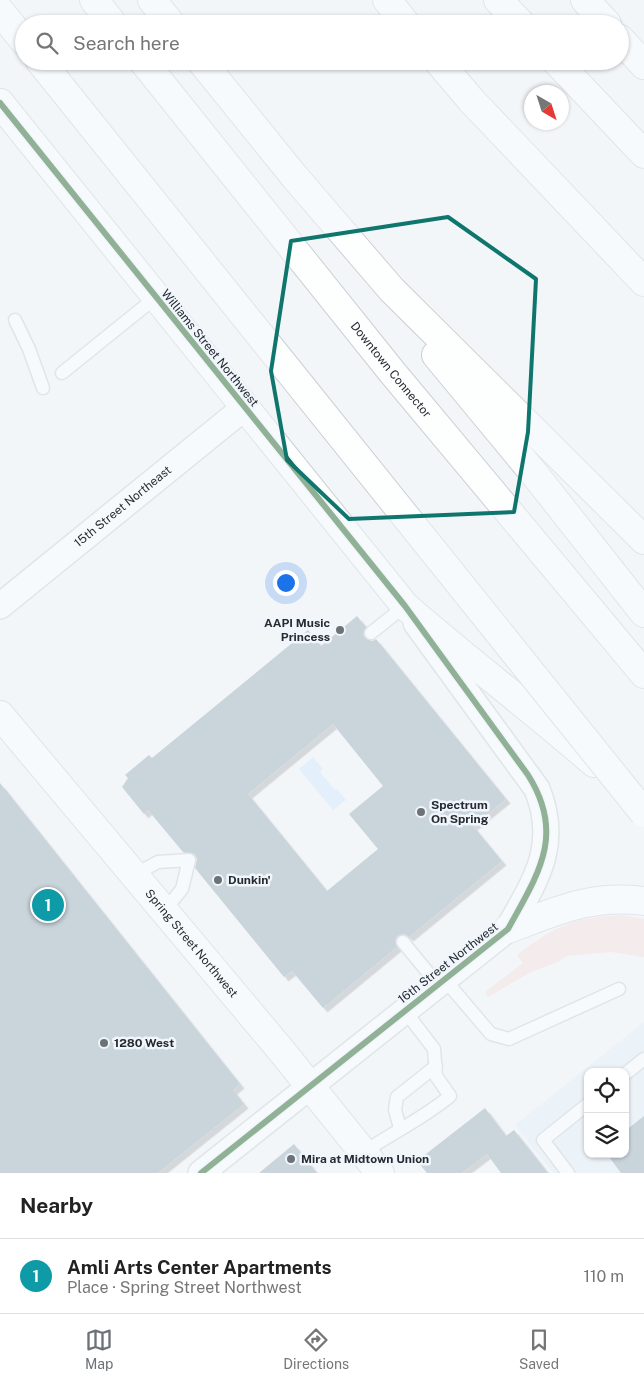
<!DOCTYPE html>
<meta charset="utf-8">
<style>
body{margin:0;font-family:"Public Sans",sans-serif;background:#f6f6f6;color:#222}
.controls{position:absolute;right:15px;bottom:15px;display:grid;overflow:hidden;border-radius:10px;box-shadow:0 1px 4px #0004}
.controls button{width:45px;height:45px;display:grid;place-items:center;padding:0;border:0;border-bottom:1px solid #e0e0e0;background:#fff;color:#222;font:25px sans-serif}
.compass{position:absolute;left:524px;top:85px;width:45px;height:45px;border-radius:50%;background:#fff;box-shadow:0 1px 4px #0004;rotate:141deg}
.you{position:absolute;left:285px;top:582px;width:18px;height:18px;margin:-12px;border:4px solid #fff;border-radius:50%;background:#1a73e8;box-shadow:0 0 0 8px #1a73e833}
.badge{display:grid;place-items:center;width:32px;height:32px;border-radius:50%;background:#6d7276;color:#fff;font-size:16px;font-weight:700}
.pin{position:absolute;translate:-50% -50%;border:2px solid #fff;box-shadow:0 1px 5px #0006}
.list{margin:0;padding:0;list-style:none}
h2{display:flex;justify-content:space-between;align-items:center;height:65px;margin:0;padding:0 20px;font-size:21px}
h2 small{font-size:16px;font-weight:400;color:#767676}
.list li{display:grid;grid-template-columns:32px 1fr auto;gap:15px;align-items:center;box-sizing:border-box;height:75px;padding:0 20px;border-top:1px solid #e0e0e0}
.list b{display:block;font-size:19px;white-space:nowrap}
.list p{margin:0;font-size:16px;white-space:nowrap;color:#767676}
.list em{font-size:16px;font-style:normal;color:#767676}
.icon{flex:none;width:28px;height:28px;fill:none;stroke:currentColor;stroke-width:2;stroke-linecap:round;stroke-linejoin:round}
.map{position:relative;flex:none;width:644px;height:1173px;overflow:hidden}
.search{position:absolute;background:#fff;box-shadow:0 1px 4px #0004;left:15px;right:15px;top:15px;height:55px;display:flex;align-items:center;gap:12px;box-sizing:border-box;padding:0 18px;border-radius:28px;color:#767676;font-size:19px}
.sheet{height:140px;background:#fff}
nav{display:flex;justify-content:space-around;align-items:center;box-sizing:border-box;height:70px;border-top:1px solid #e0e0e0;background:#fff;font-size:14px;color:#767676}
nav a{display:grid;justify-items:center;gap:2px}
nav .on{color:#6d7276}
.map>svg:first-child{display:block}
.built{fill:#e2edf7;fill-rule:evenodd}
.green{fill:#f4dddc}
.water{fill:#d0e6fa}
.building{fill:#98aab6;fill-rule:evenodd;filter:url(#shadow)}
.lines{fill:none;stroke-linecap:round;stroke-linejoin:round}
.service-casing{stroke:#cbd0d4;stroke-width:15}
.minor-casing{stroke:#cbd0d4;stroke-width:28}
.tertiary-casing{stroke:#cbd0d4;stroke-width:30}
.primary-casing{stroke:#cbd0d4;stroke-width:30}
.motorway-casing{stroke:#cbd0d4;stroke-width:30}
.service{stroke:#fdfefe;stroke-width:12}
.minor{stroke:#fdfefe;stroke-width:25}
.tertiary{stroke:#fdfefe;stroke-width:28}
.primary{stroke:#fdfefe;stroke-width:28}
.motorway{stroke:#fdfefe;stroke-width:28}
.motorway-bridge-casing{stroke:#cbd0d4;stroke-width:30;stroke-linecap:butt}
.motorway-bridge{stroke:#fdfefe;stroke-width:28}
.cycleway-casing{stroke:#f0f6fc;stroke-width:9}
.cycleway{stroke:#1b5e20;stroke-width:6}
.marked{fill:none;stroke:#0f766e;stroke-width:4;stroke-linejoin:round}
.poi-dot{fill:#6d7276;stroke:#f0f6fc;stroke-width:2}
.labels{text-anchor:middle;stroke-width:5;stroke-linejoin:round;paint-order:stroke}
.street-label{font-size:12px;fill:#252b30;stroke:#f0f6fc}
.poi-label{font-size:12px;font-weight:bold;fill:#252b30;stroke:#f0f6fc;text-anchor:start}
</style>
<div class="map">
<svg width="644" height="1173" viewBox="0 0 644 1173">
<defs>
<filter id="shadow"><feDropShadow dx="4.5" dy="4.5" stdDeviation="0" flood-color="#0004"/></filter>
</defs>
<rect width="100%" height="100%" fill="#f3f6f9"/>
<path class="built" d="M 644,1022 L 644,1173 L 553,1173 L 515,1125 ZM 588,1072 L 625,1072 L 625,1154 L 588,1154 Z"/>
<path class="green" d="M 622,915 L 644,919 L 644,957 L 611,952 L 567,956 L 558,962 L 531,972 L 488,997 L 485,992 L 523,963 L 517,955 C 556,925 573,918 622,915 Z"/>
<path class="water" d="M 313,757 L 323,769 L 320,772 L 335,790 L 337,789 L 346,800 L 333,810 L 299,769 Z"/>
<g class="building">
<path d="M 357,616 L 366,627 L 363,634 L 365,638 L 372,641 L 376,639 L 506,799 L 473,826 L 502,861 L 409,937 L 405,934 L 398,935 L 395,940 L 397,947 L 323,1008 L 292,971 L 284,977 L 195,868 L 197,859 L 195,854 L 183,852 L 148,810 L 144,814 L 122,787 L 128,778 L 125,775 L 149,755 L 152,758 L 308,630 L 321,646 ZM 333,724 L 383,786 L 349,814 L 378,849 L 327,891 L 248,794 Z"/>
<path d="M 0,783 L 240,1084 L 233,1090 L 244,1104 L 158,1173 L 0,1173 Z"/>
<path d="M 485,1108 L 506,1136 L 514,1130 L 548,1173 L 501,1173 L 487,1154 L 462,1173 L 427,1173 L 417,1161 Z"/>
<path d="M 644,1116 L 644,1173 L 621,1173 L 607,1154 L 625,1154 L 625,1131 Z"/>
<path d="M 294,1144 L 317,1173 L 259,1173 Z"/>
</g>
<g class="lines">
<defs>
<g id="service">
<path d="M 15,320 L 29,349 L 43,388"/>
<path d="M 62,373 L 155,298"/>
<path d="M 371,633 L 405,606"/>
<path d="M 134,875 L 158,862 L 189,860 L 182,889 L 164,911"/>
<path d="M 403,942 L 439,986"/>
<path d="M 445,980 L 491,1034 L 509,1039 L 619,989"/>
<path d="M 625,1074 L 644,1059"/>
<path d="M 400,1128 L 395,1110 L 397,1097 L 436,1066"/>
<path d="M 364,1152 C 392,1133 424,1118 450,1096 L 436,1076 L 434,1049 L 405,1011"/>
<path d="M 568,1173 L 543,1140 L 588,1104"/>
</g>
<g id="minor">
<path id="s1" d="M 0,606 L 244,408"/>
<path d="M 201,1173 L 508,929 C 535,881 560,846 537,789 L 416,623"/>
</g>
<g id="tertiary">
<path d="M 585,0 L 607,24"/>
<path d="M 620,39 L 644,65"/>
<path d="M 0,103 L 405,606"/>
</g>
<g id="primary">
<path id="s2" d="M 0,715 L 280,1049 L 380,1173"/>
</g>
<g id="motorway">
<path d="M 94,0 L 113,24"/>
<path d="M 152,0 L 171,24"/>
<path d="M 387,0 L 406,24"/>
<path d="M 498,0 L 521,24"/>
<path d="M 0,11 L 24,41"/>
<path d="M 40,61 L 504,639"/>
<path id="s3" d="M 143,61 L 392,372 L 644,674"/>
<path d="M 201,61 L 294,176 L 392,290 L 644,540"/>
<path d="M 438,61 L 471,100 L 644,282"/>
<path d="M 556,61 L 644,154"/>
<path d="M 436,355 L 536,476 L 644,613"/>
<path d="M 405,606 C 467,660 532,709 594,763"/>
<path d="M 508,929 C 557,911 591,894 644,901"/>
</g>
</defs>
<use href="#service" class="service-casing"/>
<use href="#minor" class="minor-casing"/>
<use href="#tertiary" class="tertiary-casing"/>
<use href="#primary" class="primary-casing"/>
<use href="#motorway" class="motorway-casing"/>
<use href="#service" class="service"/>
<use href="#minor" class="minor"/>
<use href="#tertiary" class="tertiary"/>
<use href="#primary" class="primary"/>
<use href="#motorway" class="motorway"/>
<defs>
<path id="motorway-bridge" d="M 504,639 L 644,813"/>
</defs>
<use href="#motorway-bridge" class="motorway-bridge-casing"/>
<use href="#motorway-bridge" class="motorway-bridge"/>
<defs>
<path id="cycleway" d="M 0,103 L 405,606 L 528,775 C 566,835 538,874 508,929 L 201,1173"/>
</defs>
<use href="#cycleway" class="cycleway-casing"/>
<use href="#cycleway" class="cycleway"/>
</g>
<path d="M0 0H644V1173H0ZM 448,217 L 536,279 L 528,432 L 514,512 L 349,519 L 287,460 L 271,371 L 291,241 Z" fill="#f3f6f9" fill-opacity=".55" fill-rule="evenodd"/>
<path class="marked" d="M 448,217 L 536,279 L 528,432 L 514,512 L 349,519 L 287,460 L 271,371 L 291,241 Z"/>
<g class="poi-dot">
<circle cx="340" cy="630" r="5"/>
<circle cx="421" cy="812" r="5"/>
<circle cx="218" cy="880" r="5"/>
<circle cx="104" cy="1043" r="5"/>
<circle cx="291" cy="1159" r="5"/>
</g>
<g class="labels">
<g class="street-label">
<text transform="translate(210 348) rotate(51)" y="4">Williams Street Northwest</text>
<text dy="4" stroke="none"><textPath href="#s3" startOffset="396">Downtown Connector</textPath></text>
<text dy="4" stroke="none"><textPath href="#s1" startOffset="158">15th Street Northeast</textPath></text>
<text dy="4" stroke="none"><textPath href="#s2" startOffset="298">Spring Street Northwest</textPath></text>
<text transform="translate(448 963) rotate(-38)" y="4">16th Street Northwest</text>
</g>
<g class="poi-label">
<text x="330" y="627" text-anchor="end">AAPI Music<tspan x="330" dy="14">Princess</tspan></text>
<text x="431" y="809">Spectrum<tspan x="431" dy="14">On Spring</tspan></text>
<text x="228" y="884">Dunkin'</text>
<text x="114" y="1047">1280 West</text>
<text x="301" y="1163">Mira at Midtown Union</text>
</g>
</g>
</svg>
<div class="controls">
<button><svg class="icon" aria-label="locate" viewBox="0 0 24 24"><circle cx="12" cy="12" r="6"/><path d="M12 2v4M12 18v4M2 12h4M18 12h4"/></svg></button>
<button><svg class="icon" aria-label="layers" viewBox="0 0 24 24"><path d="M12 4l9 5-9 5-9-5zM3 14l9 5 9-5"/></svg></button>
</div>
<svg class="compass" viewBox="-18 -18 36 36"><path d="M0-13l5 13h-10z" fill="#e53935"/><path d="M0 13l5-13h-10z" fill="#767676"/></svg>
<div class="you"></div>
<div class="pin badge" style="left:48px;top:905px;background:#0f9aa8">1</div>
<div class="search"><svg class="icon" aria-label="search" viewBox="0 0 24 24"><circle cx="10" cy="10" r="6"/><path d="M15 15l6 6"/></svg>Search here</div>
</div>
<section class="sheet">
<h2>Nearby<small></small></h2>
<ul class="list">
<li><span class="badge" style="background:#0f9aa8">1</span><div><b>Amli Arts Center Apartments</b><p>Place · Spring Street Northwest</p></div><em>110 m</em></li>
</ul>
</section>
<nav>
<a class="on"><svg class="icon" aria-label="map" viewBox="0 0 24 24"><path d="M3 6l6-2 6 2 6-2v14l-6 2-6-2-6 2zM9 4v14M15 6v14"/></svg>Map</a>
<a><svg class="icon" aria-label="directions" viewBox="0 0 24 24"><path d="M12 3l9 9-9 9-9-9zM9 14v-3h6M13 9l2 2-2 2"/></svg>Directions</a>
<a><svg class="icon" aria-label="saved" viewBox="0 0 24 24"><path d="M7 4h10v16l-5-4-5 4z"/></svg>Saved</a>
</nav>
